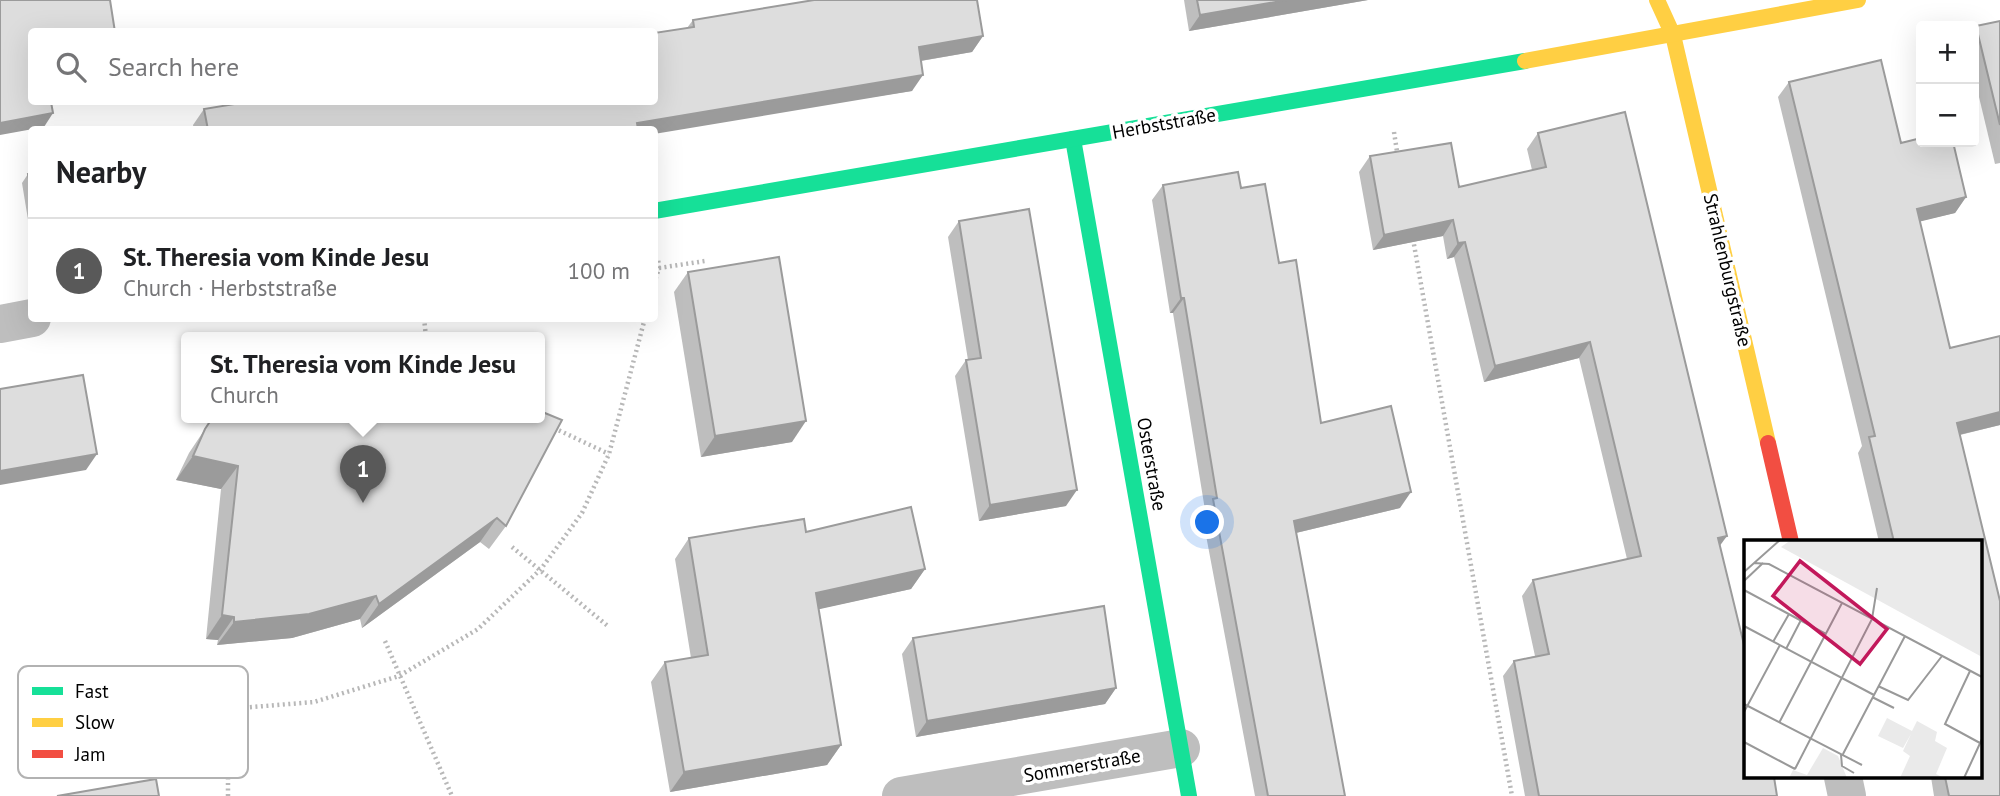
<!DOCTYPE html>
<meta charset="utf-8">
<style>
body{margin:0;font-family:"PT Sans",sans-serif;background:#f2f2f2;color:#202124}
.controls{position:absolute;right:21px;top:21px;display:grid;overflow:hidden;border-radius:7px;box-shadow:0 7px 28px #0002}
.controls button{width:63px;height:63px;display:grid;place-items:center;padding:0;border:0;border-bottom:2px solid #e0e0e0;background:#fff;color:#202124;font:35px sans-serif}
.you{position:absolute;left:1208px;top:523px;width:24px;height:24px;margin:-18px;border:5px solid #fff;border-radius:50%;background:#1a73e8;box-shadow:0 0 0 10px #1a73e833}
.badge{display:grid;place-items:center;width:46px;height:46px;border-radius:50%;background:#595959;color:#fff;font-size:23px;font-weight:700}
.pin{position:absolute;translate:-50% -58px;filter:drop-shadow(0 2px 4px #0008)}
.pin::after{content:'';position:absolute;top:37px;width:24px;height:21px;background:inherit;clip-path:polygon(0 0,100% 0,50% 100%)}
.popup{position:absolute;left:181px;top:332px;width:364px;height:91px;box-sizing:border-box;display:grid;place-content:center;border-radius:7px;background:#fff;filter:drop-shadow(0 2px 5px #0005);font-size:23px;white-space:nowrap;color:#757577}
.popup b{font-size:26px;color:#202124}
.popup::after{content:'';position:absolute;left:50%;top:100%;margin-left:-14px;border:14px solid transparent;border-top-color:#fff}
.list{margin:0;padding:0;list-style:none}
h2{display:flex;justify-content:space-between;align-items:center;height:91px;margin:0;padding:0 28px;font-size:30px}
h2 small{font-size:23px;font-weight:400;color:#757577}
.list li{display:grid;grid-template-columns:46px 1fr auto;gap:21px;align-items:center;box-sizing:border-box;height:105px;padding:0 28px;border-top:2px solid #e0e0e0}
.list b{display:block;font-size:26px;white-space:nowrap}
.list p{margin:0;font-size:23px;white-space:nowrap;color:#757577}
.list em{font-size:23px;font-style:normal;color:#757577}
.icon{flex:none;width:38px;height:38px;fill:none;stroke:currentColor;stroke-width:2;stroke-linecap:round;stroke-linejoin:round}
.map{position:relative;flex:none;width:2000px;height:796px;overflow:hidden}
.search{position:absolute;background:#fff;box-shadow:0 7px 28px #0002;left:28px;top:28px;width:630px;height:77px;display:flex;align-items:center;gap:18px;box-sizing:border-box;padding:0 24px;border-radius:7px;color:#757577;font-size:26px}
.panel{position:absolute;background:#fff;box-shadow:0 7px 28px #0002;left:28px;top:126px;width:630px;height:196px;border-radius:7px}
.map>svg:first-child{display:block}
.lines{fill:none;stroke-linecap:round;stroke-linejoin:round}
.path{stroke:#b8b8b8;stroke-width:4.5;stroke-dasharray:2 3.5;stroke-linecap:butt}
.street{stroke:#bebebe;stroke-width:38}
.fast{stroke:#16e098;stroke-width:16}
.slow{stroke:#ffcf43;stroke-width:16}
.jam{stroke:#f24e42;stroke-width:16}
.wall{fill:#bebebe}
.shaded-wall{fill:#9b9b9b}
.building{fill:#ddd;stroke:#9b9b9b;stroke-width:2}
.labels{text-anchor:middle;stroke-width:7;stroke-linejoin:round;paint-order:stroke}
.street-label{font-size:19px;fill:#000;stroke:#fff}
.inset-road{fill:none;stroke:#999;stroke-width:2}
.view{fill:#c2185b;fill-opacity:0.15;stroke:#c2185b;stroke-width:3.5}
.inset-edge{fill:none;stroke:#000;stroke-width:3.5}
.key{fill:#fff;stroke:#b2b2b2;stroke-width:2}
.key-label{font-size:19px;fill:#000}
</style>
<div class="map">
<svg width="2000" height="796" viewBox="0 0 2000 796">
<rect width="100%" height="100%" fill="#fff"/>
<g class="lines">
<g class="path">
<path d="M 1394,132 L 1398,158"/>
<path d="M 1413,239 L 1512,796"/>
<path d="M 659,268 L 705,261"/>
<path d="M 654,284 L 659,268 L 658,258"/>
<path d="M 424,318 L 426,337"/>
<path d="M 554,428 L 609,454"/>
<path d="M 512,547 L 609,627"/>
<path d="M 385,641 L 452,796"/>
<path d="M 228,709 L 314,702 L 399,676 L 478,629 L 541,569 L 582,513 L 609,454 L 645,318"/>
<path d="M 228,796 L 228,709 L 231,670"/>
</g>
<g class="street">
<path d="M 0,324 L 32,318"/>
<path d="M 1843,777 L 1847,796"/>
<path d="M 901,796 L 1181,748"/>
</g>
<g class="fast">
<path d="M 1073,139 L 1189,796"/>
<path d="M 654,211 L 1525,61"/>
</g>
<g class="slow">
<path d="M 1657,0 L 1673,35 L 1768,443"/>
<path d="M 1525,61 L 1858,0"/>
</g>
<path class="jam" d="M 1768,443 L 1791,542"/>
</g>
<g class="wall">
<path d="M 1184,0 L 1368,0 L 1189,31 Z"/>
<path d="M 693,20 L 983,36 L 972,52 L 921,61 L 912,91 L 654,130 L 194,130 L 193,125 L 204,109 L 228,105 L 227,102 L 654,102 L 687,28 Z"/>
<path d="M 2000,21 L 2000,163 L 1995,164 L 1974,76 L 1974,30 L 1976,26 Z"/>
<path d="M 1881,60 L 1901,143 L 1921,138 L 1921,142 L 1953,142 L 1966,197 L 1955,213 L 1920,221 L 1950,348 L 2000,336 L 2000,425 L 1960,435 L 2000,601 L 2000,796 L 1934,796 L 1931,777 L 1981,777 L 1981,542 L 1879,542 L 1858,453 L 1862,446 L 1778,97 L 1789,82 Z"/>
<path d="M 1538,133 L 1720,545 L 1777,796 L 1525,796 L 1503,676 L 1514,661 L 1535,656 L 1522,596 L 1533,580 L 1627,559 L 1579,358 L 1484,382 L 1454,257 L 1447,259 L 1443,236 L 1373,250 L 1359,172 L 1370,156 L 1459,187 L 1532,170 L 1527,149 Z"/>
<path d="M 32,173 L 31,238 L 22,183 L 28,174 Z"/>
<path d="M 1163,185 L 1241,188 L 1279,263 L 1321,423 L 1400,508 L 1296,533 L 1345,796 L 1255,796 L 1202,514 L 1205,510 L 1173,313 L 1170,313 L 1152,200 Z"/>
<path d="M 959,221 L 1066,506 L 979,521 L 955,376 L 966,360 L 968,360 L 948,237 Z"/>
<path d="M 688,272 L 792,442 L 701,457 L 674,292 Z"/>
<path d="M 213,417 L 540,417 L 506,526 L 489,549 L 480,542 L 362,628 L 360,619 L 292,638 L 217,645 L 218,640 L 206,639 L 221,489 L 176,480 L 189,453 Z"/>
<path d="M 689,538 L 925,569 L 911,589 L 818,609 L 841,745 L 827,765 L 670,792 L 651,682 L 665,662 L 691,658 L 675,559 Z"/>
<path d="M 913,638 L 1116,688 L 1105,704 L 916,737 L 902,654 Z"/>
</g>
<g class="shaded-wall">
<path d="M 1287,0 L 1368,0 L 1189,31 L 1200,15 Z"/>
<path d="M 983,36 L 972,52 L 908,63 L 919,47 Z"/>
<path d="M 923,75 L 912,91 L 654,134 L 654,130 L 632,130 L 637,123 Z"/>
<path d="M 53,113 L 44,127 L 0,135 L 0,123 Z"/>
<path d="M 1966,197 L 1955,213 L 1906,225 L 1917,209 Z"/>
<path d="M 1453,220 L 1443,236 L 1373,250 L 1384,235 Z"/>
<path d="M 1465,242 L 1454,257 L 1447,259 L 1458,243 Z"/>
<path d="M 1181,298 L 1184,298 L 1173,313 L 1170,313 Z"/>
<path d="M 1590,342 L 1579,358 L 1484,382 L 1495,366 Z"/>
<path d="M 2000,412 L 2000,425 L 1946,438 L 1957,423 Z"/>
<path d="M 806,421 L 792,442 L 701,457 L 715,436 Z"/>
<path d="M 97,454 L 86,470 L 0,485 L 0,471 Z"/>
<path d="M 193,456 L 238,466 L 221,489 L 176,480 Z"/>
<path d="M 1077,490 L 1066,506 L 979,521 L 990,505 Z"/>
<path d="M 1411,492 L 1400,508 L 1283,536 L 1294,521 Z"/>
<path d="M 497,518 L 480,542 L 362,628 L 379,604 Z"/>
<path d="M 1727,536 L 1716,551 L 1718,538 Z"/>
<path d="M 925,569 L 911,589 L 802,613 L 816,593 Z"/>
<path d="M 376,596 L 360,619 L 292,638 L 217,645 L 234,622 Z"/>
<path d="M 222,615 L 234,617 L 218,640 L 206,639 Z"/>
<path d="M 1116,688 L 1105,704 L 916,737 L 927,721 Z"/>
<path d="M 841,745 L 827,765 L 670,792 L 684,772 Z"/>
</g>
<g class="building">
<path d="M 0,0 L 110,0 L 115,32 L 32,32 L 32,102 L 51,102 L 53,113 L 0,123 Z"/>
<path d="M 814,0 L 977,0 L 983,36 L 919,47 L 923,75 L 637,123 L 638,129 L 632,130 L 208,130 L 204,109 L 241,103 L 241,102 L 654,102 L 654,33 L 694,27 L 693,20 Z"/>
<path d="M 1197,0 L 1287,0 L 1200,15 Z"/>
<path d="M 2000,21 L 2000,125 L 1976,26 Z"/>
<path d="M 1881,60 L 1901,143 L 1921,138 L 1921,142 L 1953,142 L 1966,197 L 1917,209 L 1950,348 L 2000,336 L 2000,412 L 1957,423 L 2000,601 L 2000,796 L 1949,796 L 1945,777 L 1981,777 L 1981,542 L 1894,542 L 1869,437 L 1875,436 L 1789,82 Z"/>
<path d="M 1625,112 L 1727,536 L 1718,538 L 1746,653 L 1746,777 L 1774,777 L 1777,796 L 1539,796 L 1514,661 L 1549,654 L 1533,580 L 1641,556 L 1590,342 L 1495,366 L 1465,242 L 1458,243 L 1453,220 L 1384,235 L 1370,156 L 1451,143 L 1459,187 L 1546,167 L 1538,133 Z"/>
<path d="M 1238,172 L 1241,188 L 1265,184 L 1279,263 L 1296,260 L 1321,423 L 1391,406 L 1411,492 L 1294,521 L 1345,796 L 1268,796 L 1213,499 L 1217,498 L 1184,298 L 1181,298 L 1163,185 Z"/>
<path d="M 32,173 L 32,195 L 28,174 Z"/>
<path d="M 1029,209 L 1077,490 L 990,505 L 966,360 L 981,358 L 959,221 Z"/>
<path d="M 779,257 L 806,421 L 715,436 L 688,272 Z"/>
<path d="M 83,375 L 97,454 L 0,471 L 0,389 Z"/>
<path d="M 540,411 L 562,420 L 506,526 L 497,518 L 379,604 L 376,596 L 309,614 L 234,622 L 234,617 L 222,615 L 238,466 L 193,456 L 205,429 L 213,417 L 540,417 Z"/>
<path d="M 911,507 L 925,569 L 816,593 L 841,745 L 684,772 L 665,662 L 708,655 L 689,538 L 804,519 L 806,532 Z"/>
<path d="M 1104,606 L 1116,688 L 927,721 L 913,638 Z"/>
<path d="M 156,779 L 159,796 L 57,796 Z"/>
</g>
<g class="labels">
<g class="street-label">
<text transform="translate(1164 123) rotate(-10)" y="7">Herbststraße</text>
<text transform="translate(1728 270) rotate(77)" y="7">Strahlenburgstraße</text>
<text transform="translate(1152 464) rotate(80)" y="7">Osterstraße</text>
<text transform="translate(1082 765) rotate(-10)" y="7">Sommerstraße</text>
</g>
</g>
<g transform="translate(1744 540)">
<rect width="238" height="238" fill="#fff"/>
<path d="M 47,0 L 238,0 L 238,117 L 37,7 ZM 143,178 L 168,191 L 173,181 L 193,192 L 191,201 L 203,208 L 192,234 L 200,238 L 156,238 L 166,216 L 159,211 L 167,194 L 159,208 L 134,196 ZM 79,208 L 94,216 L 103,238 L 45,238 L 49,230 L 63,235 Z" fill="#eaeaea"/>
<path class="inset-road" d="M 10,23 L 25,24 L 238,137M 0,32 L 36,0M 0,41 L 19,23M 0,50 L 82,94M 0,86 L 130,155M 29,102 L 45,74M 42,109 L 57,80M 226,131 L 201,184 L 236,203M 134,146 L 164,160 L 198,116M 128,157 L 150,168M 0,164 L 118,225M 0,172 L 36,105M 35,183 L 98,63M 0,202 L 51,229M 99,214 L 161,96M 97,215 L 98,226 L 110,233M 51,229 L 128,79 L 133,48M 220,238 L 238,199"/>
<path class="view" d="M 56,21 L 143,89 L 116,124 L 29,56 Z"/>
<rect width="238" height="238" class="inset-edge"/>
</g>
<rect x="18" y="666" width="230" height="112" rx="10" class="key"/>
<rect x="32" y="687" width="31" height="8" fill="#16e098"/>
<rect x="32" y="718" width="31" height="9" fill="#ffcf43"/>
<rect x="32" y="750" width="31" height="8" fill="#f24e42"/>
<g class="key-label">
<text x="75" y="698">Fast</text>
<text x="75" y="729">Slow</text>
<text x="75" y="761">Jam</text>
</g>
</svg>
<div class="controls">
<button>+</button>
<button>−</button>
</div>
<div class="you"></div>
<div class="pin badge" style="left:363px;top:503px">1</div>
<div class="popup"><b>St. Theresia vom Kinde Jesu</b>Church</div>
<div class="search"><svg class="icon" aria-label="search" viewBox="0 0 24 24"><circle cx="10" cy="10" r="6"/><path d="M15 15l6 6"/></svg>Search here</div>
<section class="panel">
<h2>Nearby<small></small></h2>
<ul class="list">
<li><span class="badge">1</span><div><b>St. Theresia vom Kinde Jesu</b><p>Church · Herbststraße</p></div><em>100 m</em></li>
</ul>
</section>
</div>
